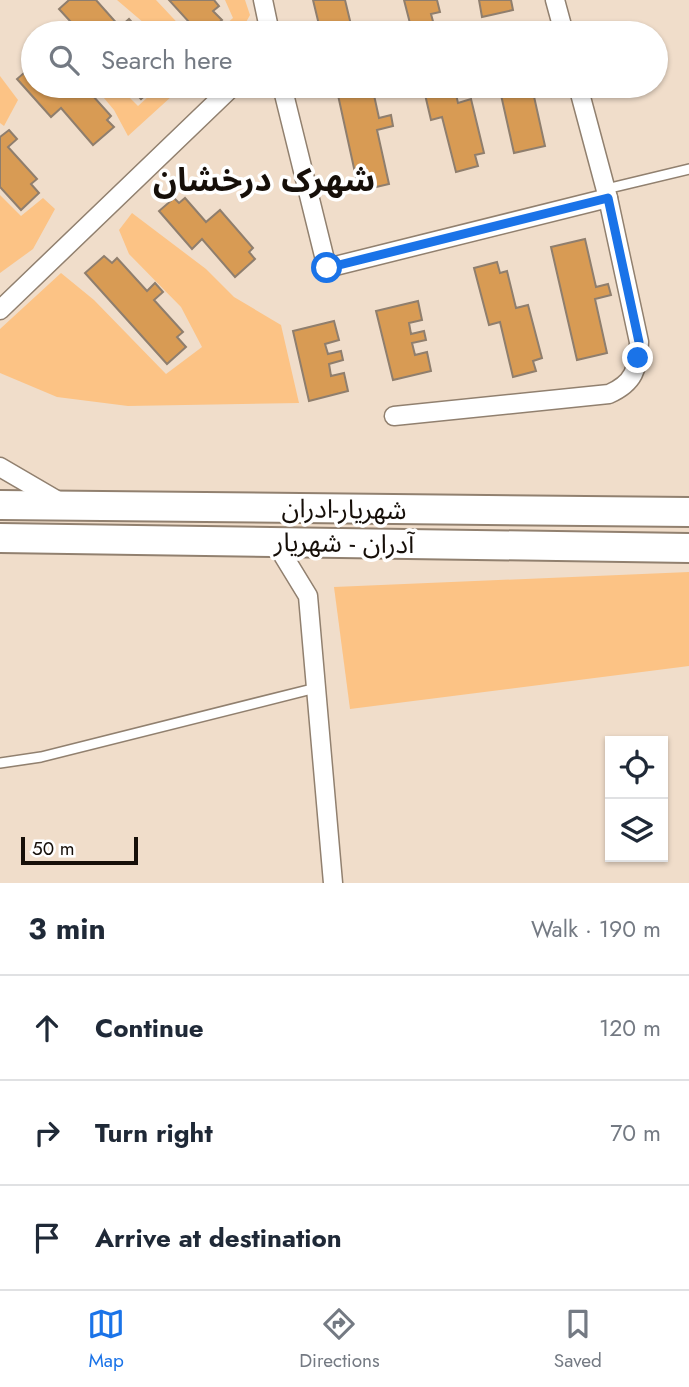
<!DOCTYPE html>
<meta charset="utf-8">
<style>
body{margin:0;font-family:Jost,"Noto Sans Arabic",sans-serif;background:#f6f6f7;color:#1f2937}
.controls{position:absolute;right:21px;bottom:21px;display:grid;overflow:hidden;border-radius:0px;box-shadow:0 2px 5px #0004}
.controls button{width:63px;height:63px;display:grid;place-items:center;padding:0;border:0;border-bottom:2px solid #e0e1e3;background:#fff;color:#1f2937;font:35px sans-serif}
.scale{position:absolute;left:21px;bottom:18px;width:117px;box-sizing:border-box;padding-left:7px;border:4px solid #160f09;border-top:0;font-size:19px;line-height:24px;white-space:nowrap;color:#160f09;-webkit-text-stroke:5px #fff;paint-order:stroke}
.stop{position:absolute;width:21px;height:21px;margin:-16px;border:5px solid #1a73e8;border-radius:50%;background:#fff}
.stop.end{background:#1a73e8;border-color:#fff;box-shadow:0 2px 7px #0008}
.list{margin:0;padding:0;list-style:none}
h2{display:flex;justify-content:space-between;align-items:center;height:91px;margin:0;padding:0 28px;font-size:30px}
h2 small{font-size:23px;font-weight:400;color:#747a83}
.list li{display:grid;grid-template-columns:46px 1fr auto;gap:21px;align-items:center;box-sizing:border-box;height:105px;padding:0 28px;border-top:2px solid #e0e1e3}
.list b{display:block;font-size:26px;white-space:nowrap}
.list em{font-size:23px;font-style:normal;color:#747a83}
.icon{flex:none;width:38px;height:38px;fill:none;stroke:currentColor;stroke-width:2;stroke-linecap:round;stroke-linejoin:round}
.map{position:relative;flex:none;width:689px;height:883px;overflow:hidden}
.search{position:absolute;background:#fff;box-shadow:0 2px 5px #0004;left:21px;right:21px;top:21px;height:77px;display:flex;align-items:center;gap:18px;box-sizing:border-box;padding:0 24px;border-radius:38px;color:#747a83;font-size:26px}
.sheet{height:406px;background:#fff}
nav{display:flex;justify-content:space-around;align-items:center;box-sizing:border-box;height:98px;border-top:2px solid #e0e1e3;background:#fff;font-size:19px;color:#747a83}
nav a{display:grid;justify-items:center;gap:4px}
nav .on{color:#1a73e8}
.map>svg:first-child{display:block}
.green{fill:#fcc385}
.building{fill:#d89b54;stroke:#8f7e6d;stroke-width:2}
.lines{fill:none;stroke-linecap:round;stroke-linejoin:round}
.lane-casing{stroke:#91806f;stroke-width:12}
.street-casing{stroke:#91806f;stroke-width:21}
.primary-casing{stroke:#91806f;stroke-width:32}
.lane{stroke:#fff;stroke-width:9}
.street{stroke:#fff;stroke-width:18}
.primary{stroke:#fff;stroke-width:28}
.route{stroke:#1a73e8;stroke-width:9}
.labels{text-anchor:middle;stroke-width:7;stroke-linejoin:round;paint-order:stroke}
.street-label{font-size:26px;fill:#160f09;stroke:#fff}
.district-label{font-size:33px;font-weight:bold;fill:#160f09;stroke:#fff}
</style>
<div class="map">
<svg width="689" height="883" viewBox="0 0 689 883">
<rect width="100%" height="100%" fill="#f0ddca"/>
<g class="green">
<path d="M 117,0 L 156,0 L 187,33 L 148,33 L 144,23 Z"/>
<path d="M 225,0 L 245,0 L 250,15 L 240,33 L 216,33 L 233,18 Z"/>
<path d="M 0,76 L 18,100 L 4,126 L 0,123 Z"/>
<path d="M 94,86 L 118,86 L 138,106 L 160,86 L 183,86 L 128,136 L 114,110 Z"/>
<path d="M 0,195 L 21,216 L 43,198 L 55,209 L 33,249 L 0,273 Z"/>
<path d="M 132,213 L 206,269 L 234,297 L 281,325 L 299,403 L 128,406 L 57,397 L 0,373 L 0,329 L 61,273 L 94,300 L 166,374 L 202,347 L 181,307 L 129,254 L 119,230 Z"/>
<path d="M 689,572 L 689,666 L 350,709 L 334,587 Z"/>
</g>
<g class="building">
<path d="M 69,0 L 96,0 L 120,27 L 129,19 L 137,28 L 131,33 L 81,33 L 59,9 Z"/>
<path d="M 169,0 L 214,0 L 219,6 L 213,11 L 222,20 L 207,33 L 199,33 Z"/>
<path d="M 313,0 L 345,0 L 353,33 L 321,33 Z"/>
<path d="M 404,0 L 437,0 L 440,12 L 431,14 L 434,25 L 412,31 Z"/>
<path d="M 479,0 L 511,0 L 513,10 L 482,17 Z"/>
<path d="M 32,66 L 33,86 L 60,86 L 64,90 L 70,86 L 84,86 L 111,116 L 107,120 L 114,127 L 93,145 L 61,108 L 51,117 L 17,79 Z"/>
<path d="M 129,86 L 155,86 L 141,99 Z"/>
<path d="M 336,86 L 372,86 L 379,118 L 391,115 L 393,126 L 377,130 L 389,184 L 359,191 Z"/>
<path d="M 423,86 L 454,86 L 458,103 L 471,99 L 484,153 L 475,155 L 478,166 L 456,172 L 442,117 L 431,120 Z"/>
<path d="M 499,86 L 548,86 L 549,88 L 533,92 L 545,146 L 514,153 Z"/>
<path d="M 9,130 L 17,139 L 8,147 L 37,179 L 31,184 L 39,193 L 21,210 L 0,187 L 0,137 Z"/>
<path d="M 174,198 L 179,203 L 185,198 L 206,222 L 220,210 L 253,248 L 249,252 L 255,259 L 235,277 L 202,239 L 192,249 L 159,211 Z"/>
<path d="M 585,239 L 596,287 L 608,284 L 611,295 L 595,299 L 607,353 L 577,360 L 551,247 Z"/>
<path d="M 104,256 L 112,263 L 117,258 L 147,291 L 155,283 L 163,292 L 154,300 L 183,332 L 177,337 L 186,347 L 167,364 L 85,273 Z"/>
<path d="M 497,262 L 500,273 L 507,271 L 516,308 L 528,305 L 542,358 L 533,361 L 536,371 L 513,377 L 500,322 L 489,325 L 474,268 Z"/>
<path d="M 418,301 L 422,320 L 409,323 L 411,334 L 424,331 L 426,340 L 412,343 L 415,355 L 427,352 L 431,371 L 393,380 L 376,311 Z"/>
<path d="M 334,321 L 339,340 L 325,344 L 328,354 L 341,351 L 343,360 L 329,364 L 331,376 L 344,373 L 348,391 L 309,401 L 293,331 Z"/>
</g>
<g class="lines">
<defs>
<g id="lane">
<path d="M 606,189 L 689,169"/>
<path d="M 0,763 L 41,757 L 316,688"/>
</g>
<g id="street">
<path d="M 263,0 L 270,33"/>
<path d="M 555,0 L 564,33"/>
<path d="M 282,86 L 327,268 L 608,198"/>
<path d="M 0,310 L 233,86"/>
<path d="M 394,416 L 609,394 C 634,383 638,369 639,342 L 608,198 L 578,86"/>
<path d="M 0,467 L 60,502"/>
<path d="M 275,542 L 308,596 L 333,883"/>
</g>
<g id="primary">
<path d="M 0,505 L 689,512"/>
<path d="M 0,538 L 689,548"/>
</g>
</defs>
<use href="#lane" class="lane-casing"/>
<use href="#street" class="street-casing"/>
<use href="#primary" class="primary-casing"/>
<use href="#lane" class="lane"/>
<use href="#street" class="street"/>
<use href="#primary" class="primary"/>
</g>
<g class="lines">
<path class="route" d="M 327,268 L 608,198 L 639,342 L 638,358"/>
</g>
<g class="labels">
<g class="street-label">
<text transform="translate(344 509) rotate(1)" y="9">شهریار-ادران</text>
<text transform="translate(344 543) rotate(1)" y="9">آدران - شهریار</text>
</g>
<g class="district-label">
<text x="264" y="191">شهرک درخشان</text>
</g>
</g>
</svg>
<div class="controls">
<button><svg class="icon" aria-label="locate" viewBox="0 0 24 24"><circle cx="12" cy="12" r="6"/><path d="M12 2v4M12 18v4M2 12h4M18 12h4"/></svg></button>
<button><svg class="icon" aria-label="layers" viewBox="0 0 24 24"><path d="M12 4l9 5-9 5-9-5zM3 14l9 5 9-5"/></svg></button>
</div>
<div class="scale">50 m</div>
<div class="stop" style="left:327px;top:268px"></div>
<div class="stop end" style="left:638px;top:358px"></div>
<div class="search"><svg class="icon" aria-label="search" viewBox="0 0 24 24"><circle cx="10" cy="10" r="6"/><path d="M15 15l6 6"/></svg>Search here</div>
</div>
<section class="sheet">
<h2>3 min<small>Walk · 190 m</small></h2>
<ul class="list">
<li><svg class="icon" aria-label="ahead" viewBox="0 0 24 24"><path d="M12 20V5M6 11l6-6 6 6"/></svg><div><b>Continue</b></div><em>120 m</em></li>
<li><svg class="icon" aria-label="right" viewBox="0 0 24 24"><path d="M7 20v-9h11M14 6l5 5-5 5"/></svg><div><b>Turn right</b></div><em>70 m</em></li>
<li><svg class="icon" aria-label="arrive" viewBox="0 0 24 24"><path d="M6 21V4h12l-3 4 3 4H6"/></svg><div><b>Arrive at destination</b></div></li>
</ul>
</section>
<nav>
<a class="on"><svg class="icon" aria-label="map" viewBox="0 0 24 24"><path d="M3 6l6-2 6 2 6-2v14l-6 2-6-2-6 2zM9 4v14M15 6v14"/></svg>Map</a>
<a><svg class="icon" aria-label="directions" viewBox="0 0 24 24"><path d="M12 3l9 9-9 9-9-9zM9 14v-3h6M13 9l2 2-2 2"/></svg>Directions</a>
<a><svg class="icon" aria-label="saved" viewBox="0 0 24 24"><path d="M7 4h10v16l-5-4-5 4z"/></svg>Saved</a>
</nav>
